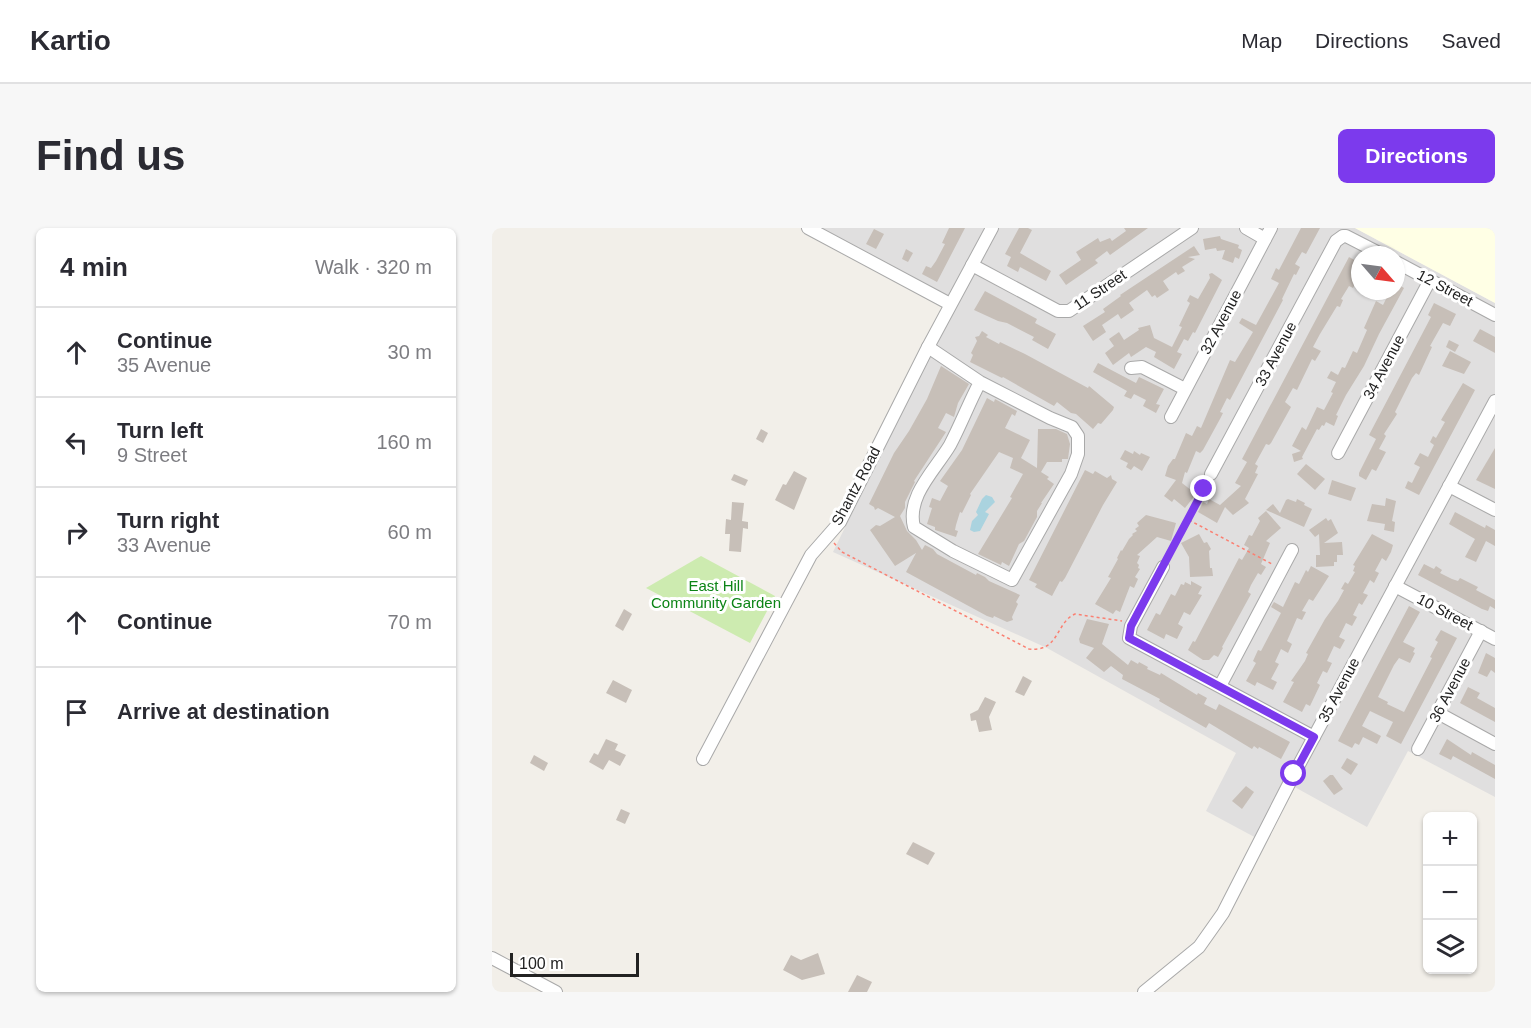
<!DOCTYPE html>
<meta charset="utf-8">
<style>
body{margin:0;font-family:Helvetica,sans-serif;background:#f7f7f7;color:#2b2b33}
.controls{position:absolute;right:18px;bottom:18px;display:grid;overflow:hidden;border-radius:9px;box-shadow:0 2px 4px #0004}
.controls button{width:54px;height:54px;display:grid;place-items:center;padding:0;border:0;border-bottom:2px solid #e1e1e2;background:#fff;color:#2b2b33;font:30px sans-serif}
.compass{position:absolute;left:859px;top:18px;width:54px;height:54px;border-radius:50%;background:#fff;box-shadow:0 2px 4px #0004;rotate:118deg}
.scale{position:absolute;left:18px;bottom:15px;width:129px;box-sizing:border-box;padding-left:6px;border:3px solid #222;border-top:0;font-size:16px;line-height:21px;white-space:nowrap;color:#222;-webkit-text-stroke:4px #fff;paint-order:stroke}
.stop{position:absolute;width:18px;height:18px;margin:-14px;border:4px solid #7c3aed;border-radius:50%;background:#fff}
.stop.end{background:#7c3aed;border-color:#fff;box-shadow:0 2px 6px #0008}
.list{margin:0;padding:0;list-style:none}
h2{display:flex;justify-content:space-between;align-items:center;height:78px;margin:0;padding:0 24px;font-size:26px}
h2 small{font-size:20px;font-weight:400;color:#7c7c81}
.list li{display:grid;grid-template-columns:39px 1fr auto;gap:18px;align-items:center;box-sizing:border-box;height:90px;padding:0 24px;border-top:2px solid #e1e1e2}
.list b{display:block;font-size:22px;white-space:nowrap}
.list p{margin:0;font-size:20px;white-space:nowrap;color:#7c7c81}
.list em{font-size:20px;font-style:normal;color:#7c7c81}
.icon{flex:none;width:33px;height:33px;fill:none;stroke:currentColor;stroke-width:2;stroke-linecap:round;stroke-linejoin:round}
.map{position:relative;flex:none;width:1003px;height:764px;overflow:hidden;border-radius:9px}
header{display:flex;align-items:center;gap:36px;box-sizing:border-box;height:84px;padding:0 30px;background:#fff;border-bottom:2px solid #e1e1e2}
header strong{font-size:28px}
nav{display:flex;gap:33px;margin-inline-start:auto;font-size:21px}
.intro{display:flex;align-items:center;justify-content:space-between;box-sizing:border-box;height:144px;padding:0 36px}
h1{margin:0;font-size:42px}
.button{padding:15px 27px;border-radius:9px;background:#7c3aed;color:#fff;font-size:21px;font-weight:700}
main{display:flex;gap:36px;padding:0 36px}
aside{flex:1;background:#fff;border-radius:9px;box-shadow:0 2px 4px #0004}
.map>svg:first-child{display:block}
.residential{fill:#e0dfdf;fill-rule:evenodd}
.education{fill:#ffffe5}
.grass{fill:#cdebb0}
.water{fill:#aad3df}
.building{fill:#c7bfb8}
.lines{fill:none;stroke-linecap:round;stroke-linejoin:round}
.minor-casing{stroke:#a9a9a9;stroke-width:14}
.path{stroke:#fa8072;stroke-width:1.5;stroke-dasharray:3 3;stroke-linecap:butt}
.minor{stroke:#fff;stroke-width:12}
.route{stroke:#7c3aed;stroke-width:8}
.labels{text-anchor:middle;stroke-width:6;stroke-linejoin:round;paint-order:stroke}
.street-label{font-size:15px;fill:#222;stroke:#fff}
.park-label{font-size:15px;fill:#0c8416;stroke:#fff}
</style>
<header>
<strong>Kartio</strong>
<nav><a>Map</a><a>Directions</a><a>Saved</a></nav>
</header>
<div class="intro"><h1>Find us</h1><a class="button">Directions</a></div>
<main>
<aside>
<h2>4 min<small>Walk · 320 m</small></h2>
<ul class="list">
<li><svg class="icon" aria-label="ahead" viewBox="0 0 24 24"><path d="M12 20V5M6 11l6-6 6 6"/></svg><div><b>Continue</b><p>35 Avenue</p></div><em>30 m</em></li>
<li><svg class="icon" aria-label="left" viewBox="0 0 24 24"><path d="M17 20v-9H6M10 6l-5 5 5 5"/></svg><div><b>Turn left</b><p>9 Street</p></div><em>160 m</em></li>
<li><svg class="icon" aria-label="right" viewBox="0 0 24 24"><path d="M7 20v-9h11M14 6l5 5-5 5"/></svg><div><b>Turn right</b><p>33 Avenue</p></div><em>60 m</em></li>
<li><svg class="icon" aria-label="ahead" viewBox="0 0 24 24"><path d="M12 20V5M6 11l6-6 6 6"/></svg><div><b>Continue</b></div><em>70 m</em></li>
<li><svg class="icon" aria-label="arrive" viewBox="0 0 24 24"><path d="M6 21V4h12l-3 4 3 4H6"/></svg><div><b>Arrive at destination</b></div></li>
</ul>
</aside>
<div class="map">
<svg width="1003" height="764" viewBox="0 0 1003 764">
<rect width="100%" height="100%" fill="#f2efe9"/>
<path class="residential" d="M 313,0 L 863,0 L 1003,75 L 1003,569 L 916,523 L 875,599 L 799,557 L 768,612 L 714,583 L 744,525 L 555,420 L 341,324 L 461,78 ZM 868,27 L 904,27 L 904,63 L 868,63 Z"/>
<path class="education" d="M 863,0 L 1003,0 L 1003,75 Z"/>
<path class="grass" d="M 209,328 L 283,368 L 258,415 L 154,360 Z"/>
<path class="water" d="M 494,267 L 500,269 L 503,274 L 493,284 L 497,286 L 488,303 L 482,304 L 478,302 L 480,293 L 486,287 L 484,284 L 490,271 Z"/>
<g class="building">
<path d="M 457,0 L 473,0 L 445,54 L 430,46 L 434,38 L 439,40 L 444,33 L 453,16 L 450,15 Z"/>
<path d="M 527,0 L 536,0 L 540,2 L 528,25 L 559,43 L 554,53 L 528,39 L 526,44 L 515,38 L 519,29 L 513,26 Z"/>
<path d="M 632,0 L 656,0 L 618,27 L 615,23 L 603,32 L 606,35 L 574,57 L 567,47 L 589,32 L 584,24 L 606,10 L 608,14 L 618,10 L 620,13 L 634,3 Z"/>
<path d="M 809,0 L 828,0 L 814,26 L 810,24 L 803,36 L 808,39 L 804,47 L 802,46 L 790,71 L 791,72 L 738,172 L 735,170 L 728,184 L 731,185 L 728,191 L 711,222 L 708,225 L 704,223 L 695,245 L 693,244 L 690,255 L 704,266 L 693,280 L 682,271 L 680,274 L 672,268 L 684,252 L 673,248 L 676,238 L 681,231 L 683,231 L 694,205 L 700,208 L 705,198 L 709,200 L 738,132 L 743,134 L 761,104 L 747,95 L 750,90 L 764,97 L 787,55 L 779,51 L 784,40 L 787,42 Z"/>
<path d="M 382,1 L 392,6 L 384,21 L 374,16 Z"/>
<path d="M 728,8 L 729,11 L 747,17 L 746,20 L 750,22 L 747,31 L 743,29 L 741,35 L 730,31 L 733,22 L 725,23 L 724,20 L 713,22 L 711,11 Z"/>
<path d="M 702,18 L 708,27 L 696,29 L 703,31 L 690,39 L 693,43 L 686,47 L 684,44 L 671,53 L 677,62 L 665,70 L 663,67 L 660,69 L 655,62 L 637,75 L 642,82 L 629,91 L 626,86 L 610,97 L 614,104 L 601,113 L 591,98 L 613,84 L 611,81 L 629,68 L 628,67 Z"/>
<path d="M 414,21 L 421,25 L 416,34 L 410,31 Z"/>
<path d="M 857,29 L 868,35 L 868,47 L 861,60 L 857,58 L 849,71 L 851,72 L 848,79 L 845,78 L 828,106 L 821,119 L 829,123 L 823,133 L 820,131 L 805,162 L 801,160 L 793,174 L 799,179 L 779,215 L 777,217 L 774,216 L 763,236 L 766,238 L 763,245 L 766,246 L 753,271 L 757,275 L 741,287 L 733,279 L 725,295 L 713,288 L 706,284 L 711,274 L 715,276 L 717,271 L 728,277 L 749,258 L 743,255 L 755,234 L 750,231 Z"/>
<path d="M 720,45 L 730,52 L 703,105 L 701,104 L 696,113 L 692,111 L 685,124 L 690,126 L 682,141 L 662,129 L 664,124 L 654,119 L 639,129 L 637,125 L 621,137 L 613,125 L 622,118 L 617,111 L 627,104 L 632,112 L 647,102 L 646,100 L 658,97 L 662,110 L 680,119 L 690,99 L 687,98 L 698,75 L 695,73 L 698,67 L 706,71 L 718,50 L 717,46 Z"/>
<path d="M 904,55 L 912,60 L 887,106 L 872,138 L 854,167 L 844,187 L 846,188 L 842,198 L 834,194 L 832,198 L 830,197 L 827,202 L 825,201 L 810,229 L 811,231 L 802,234 L 800,226 L 809,223 L 800,218 L 810,199 L 814,202 L 825,179 L 832,182 L 841,165 L 839,164 L 844,154 L 835,150 L 839,143 L 846,147 L 850,139 L 853,140 L 861,123 L 865,125 L 875,102 L 872,100 L 884,73 L 891,77 L 898,63 L 904,63 Z"/>
<path d="M 493,63 L 545,91 L 543,95 L 564,106 L 556,121 L 540,112 L 542,109 L 515,95 L 506,93 L 482,82 Z"/>
<path d="M 942,75 L 964,86 L 958,98 L 951,95 L 938,118 L 940,119 L 927,147 L 924,145 L 920,150 L 903,184 L 905,186 L 892,206 L 894,208 L 887,221 L 894,224 L 884,243 L 880,241 L 874,252 L 867,248 L 867,245 L 884,211 L 877,207 L 939,89 L 936,87 Z"/>
<path d="M 988,101 L 1003,109 L 1003,125 L 981,113 Z"/>
<path d="M 490,103 L 496,107 L 494,109 L 507,116 L 508,114 L 533,126 L 596,160 L 597,158 L 622,179 L 621,182 L 609,196 L 606,195 L 601,201 L 584,186 L 579,185 L 565,174 L 562,178 L 511,149 L 510,150 L 478,134 L 481,127 L 479,125 L 485,113 L 483,109 L 487,108 Z"/>
<path d="M 957,112 L 967,117 L 963,124 L 954,119 Z"/>
<path d="M 958,123 L 979,134 L 972,146 L 950,138 Z"/>
<path d="M 606,135 L 644,155 L 647,149 L 672,161 L 664,176 L 668,177 L 664,185 L 651,178 L 654,172 L 642,166 L 639,171 L 632,168 L 635,163 L 601,144 Z"/>
<path d="M 449,138 L 477,156 L 466,175 L 462,189 L 454,185 L 446,200 L 454,204 L 422,253 L 423,254 L 413,274 L 413,280 L 408,288 L 415,303 L 424,312 L 430,322 L 433,317 L 441,321 L 445,326 L 484,347 L 485,345 L 493,349 L 497,353 L 528,367 L 524,374 L 526,376 L 520,389 L 521,392 L 515,394 L 502,388 L 501,390 L 495,388 L 414,344 L 424,325 L 403,338 L 378,302 L 384,297 L 388,298 L 403,289 L 386,280 L 383,282 L 382,279 L 377,276 L 402,225 L 417,203 L 435,171 Z"/>
<path d="M 971,155 L 983,162 L 927,267 L 913,260 L 916,253 L 920,255 L 928,239 L 922,236 L 928,225 L 936,229 L 942,217 L 938,214 L 941,208 L 944,210 L 953,194 L 949,192 Z"/>
<path d="M 495,170 L 502,174 L 503,171 L 525,183 L 523,188 L 520,186 L 513,200 L 538,212 L 529,230 L 545,240 L 546,201 L 564,201 L 575,206 L 578,216 L 576,231 L 570,231 L 570,234 L 555,234 L 549,244 L 557,249 L 555,251 L 562,256 L 549,275 L 550,275 L 545,283 L 545,289 L 532,313 L 527,316 L 517,338 L 510,334 L 509,337 L 486,326 L 520,270 L 518,269 L 531,246 L 518,240 L 521,230 L 507,224 L 478,266 L 479,267 L 470,285 L 468,284 L 464,297 L 463,302 L 466,303 L 464,309 L 443,302 L 443,299 L 435,296 L 440,280 L 437,279 L 440,270 L 448,273 L 456,258 L 448,253 L 470,222 Z"/>
<path d="M 269,201 L 276,205 L 271,215 L 264,211 Z"/>
<path d="M 1003,220 L 1003,261 L 984,252 Z"/>
<path d="M 633,222 L 641,226 L 642,223 L 648,227 L 649,225 L 658,229 L 650,243 L 642,238 L 639,242 L 634,239 L 636,235 L 628,231 Z"/>
<path d="M 814,236 L 833,251 L 823,262 L 805,246 Z"/>
<path d="M 593,242 L 601,246 L 603,243 L 615,250 L 619,247 L 620,251 L 625,254 L 611,277 L 573,350 L 570,354 L 568,353 L 560,368 L 543,359 L 545,356 L 537,352 Z"/>
<path d="M 302,243 L 315,250 L 302,282 L 283,272 L 291,256 L 294,257 Z"/>
<path d="M 242,246 L 256,252 L 253,258 L 239,252 Z"/>
<path d="M 840,252 L 864,260 L 859,273 L 836,266 Z"/>
<path d="M 894,270 L 904,273 L 900,293 L 903,294 L 902,304 L 892,302 L 893,296 L 875,293 L 880,276 L 893,278 Z"/>
<path d="M 796,271 L 804,274 L 805,271 L 813,275 L 812,277 L 820,281 L 812,299 L 774,282 L 781,276 L 788,285 L 794,272 Z"/>
<path d="M 240,274 L 252,275 L 250,293 L 256,294 L 256,301 L 251,300 L 249,324 L 237,323 L 238,306 L 233,306 L 234,291 L 239,292 Z"/>
<path d="M 774,283 L 789,300 L 774,313 L 778,315 L 769,336 L 774,339 L 769,347 L 766,345 L 759,357 L 756,364 L 759,366 L 730,419 L 731,420 L 726,429 L 722,427 L 717,432 L 711,432 L 696,422 L 701,413 L 703,414 L 747,330 L 750,332 L 757,320 L 752,317 L 757,307 L 760,308 L 768,293 L 766,290 Z"/>
<path d="M 963,284 L 993,300 L 994,297 L 1003,302 L 1003,318 L 994,313 L 984,334 L 973,329 L 983,311 L 957,296 Z"/>
<path d="M 654,287 L 684,295 L 679,313 L 665,309 L 645,327 L 648,328 L 645,335 L 647,337 L 646,340 L 648,341 L 643,349 L 646,351 L 642,360 L 638,358 L 628,384 L 624,382 L 621,386 L 603,376 L 619,350 L 616,349 L 626,331 L 625,330 L 629,322 L 630,323 L 637,311 L 641,307 L 640,306 L 645,303 L 643,301 L 647,298 L 645,295 Z"/>
<path d="M 834,290 L 836,293 L 839,291 L 846,305 L 832,315 L 850,314 L 851,327 L 845,327 L 845,334 L 842,334 L 842,338 L 824,339 L 824,327 L 828,327 L 827,306 L 823,309 L 817,302 Z"/>
<path d="M 707,306 L 712,315 L 715,314 L 719,321 L 717,323 L 718,340 L 720,340 L 721,348 L 698,349 L 697,329 L 689,315 Z"/>
<path d="M 880,306 L 901,317 L 899,324 L 894,333 L 890,330 L 883,343 L 887,345 L 882,355 L 878,352 L 871,365 L 876,367 L 870,377 L 867,375 L 861,387 L 865,389 L 860,398 L 854,395 L 847,409 L 853,412 L 848,421 L 842,418 L 835,433 L 840,435 L 835,445 L 831,443 L 825,455 L 828,457 L 818,478 L 814,476 L 810,484 L 791,474 L 802,454 L 799,453 L 813,433 L 816,426 L 814,425 L 833,391 L 846,373 L 852,362 L 849,361 L 853,354 L 856,356 L 863,344 L 861,343 L 863,338 L 861,337 Z"/>
<path d="M 932,336 L 942,341 L 944,338 L 950,342 L 948,345 L 960,351 L 966,353 L 968,350 L 986,359 L 984,362 L 1003,372 L 1003,381 L 998,378 L 996,383 L 990,381 L 926,347 Z"/>
<path d="M 819,338 L 837,348 L 821,373 L 817,371 L 810,383 L 814,384 L 810,392 L 805,390 L 795,413 L 800,416 L 796,425 L 789,421 L 783,434 L 787,436 L 779,451 L 785,454 L 781,462 L 765,454 L 763,458 L 754,453 L 764,435 L 761,433 L 766,422 L 769,423 L 789,385 L 779,379 L 782,374 L 791,379 L 803,354 L 807,356 L 814,342 L 816,344 Z"/>
<path d="M 699,353 L 710,359 L 706,366 L 710,367 L 698,387 L 692,384 L 686,396 L 691,399 L 685,411 L 674,406 L 672,411 L 655,402 L 664,385 L 668,387 L 679,366 L 683,368 L 689,356 L 692,357 L 693,354 L 699,357 Z"/>
<path d="M 917,378 L 928,384 L 911,414 L 923,420 L 921,424 L 923,425 L 918,435 L 907,430 L 902,437 L 886,469 L 896,474 L 895,476 L 912,484 L 940,430 L 938,429 L 946,414 L 943,412 L 949,402 L 965,410 L 909,516 L 894,508 L 901,494 L 878,483 L 870,498 L 889,508 L 885,516 L 871,509 L 867,517 L 863,515 L 860,520 L 846,513 Z"/>
<path d="M 132,381 L 140,386 L 131,403 L 123,398 Z"/>
<path d="M 595,391 L 617,396 L 610,416 L 636,437 L 639,432 L 646,436 L 647,434 L 656,439 L 655,441 L 668,447 L 669,445 L 705,467 L 706,465 L 715,470 L 712,476 L 724,482 L 727,476 L 798,514 L 789,531 L 767,519 L 766,521 L 762,518 L 760,521 L 717,495 L 714,500 L 707,496 L 667,473 L 668,471 L 630,451 L 631,447 L 619,438 L 612,444 L 594,430 L 602,420 L 588,415 L 587,411 Z"/>
<path d="M 994,425 L 1003,430 L 1003,445 L 999,442 L 995,449 L 986,445 Z"/>
<path d="M 531,448 L 540,453 L 532,468 L 523,464 Z"/>
<path d="M 121,452 L 140,462 L 134,475 L 114,465 Z"/>
<path d="M 976,459 L 988,465 L 985,470 L 1003,480 L 1003,494 L 968,475 Z"/>
<path d="M 493,469 L 504,474 L 497,489 L 500,502 L 487,504 L 484,492 L 479,493 L 478,486 L 486,482 Z"/>
<path d="M 114,511 L 126,516 L 123,522 L 134,527 L 128,538 L 117,532 L 111,542 L 97,534 L 102,525 L 106,527 Z"/>
<path d="M 955,511 L 979,527 L 980,524 L 1003,537 L 1003,551 L 961,528 L 959,532 L 947,526 Z"/>
<path d="M 42,527 L 56,535 L 52,543 L 38,535 Z"/>
<path d="M 855,530 L 866,536 L 859,547 L 849,540 Z"/>
<path d="M 838,547 L 841,547 L 851,561 L 842,567 L 831,553 Z"/>
<path d="M 754,558 L 762,564 L 750,581 L 740,573 Z"/>
<path d="M 129,581 L 138,585 L 133,596 L 124,592 Z"/>
<path d="M 421,614 L 443,625 L 436,637 L 414,626 Z"/>
<path d="M 326,725 L 333,746 L 310,752 L 291,742 L 299,727 L 309,732 Z"/>
<path d="M 365,747 L 380,754 L 375,764 L 356,764 Z"/>
</g>
<g class="lines">
<defs>
<g id="minor">
<path d="M 316,0 L 458,76"/>
<path d="M 754,0 L 773,11"/>
<path d="M 904,34 L 1003,87"/>
<path d="M 480,37 L 566,83 L 577,83 L 700,0"/>
<path d="M 436,119 L 488,154 L 558,190 L 580,199 L 586,208 L 586,226 L 579,246 L 520,352 L 461,323 L 422,299 C 414,268 444,241 458,217 C 469,196 477,175 488,154"/>
<path d="M 639,140 L 650,139 L 693,161"/>
<path d="M 679,189 L 779,0"/>
<path d="M 846,225 L 938,52"/>
<path d="M 719,246 L 844,13 L 851,8 L 854,8 L 891,27"/>
<path d="M 957,258 L 1003,282"/>
<path d="M 671,339 L 639,398 L 637,410 L 822,509"/>
<path d="M 903,358 L 1003,411"/>
<path d="M 728,458 L 800,322"/>
<path d="M 946,485 L 1003,516"/>
<path d="M 926,521 L 989,403"/>
<path d="M 211,531 L 319,327 L 348,294 L 436,119 L 500,0"/>
<path d="M 0,730 L 64,764"/>
<path d="M 652,764 L 707,719 L 731,685 L 802,546 L 1003,173"/>
</g>
</defs>
<use href="#minor" class="minor-casing"/>
<g class="path">
<path d="M 697,292 L 780,336"/>
<path d="M 342,315 L 350,324 L 537,421 C 568,424 563,395 583,386 L 630,393"/>
<path d="M 675,331 L 715,255"/>
</g>
<use href="#minor" class="minor"/>
</g>
<g class="lines">
<path class="route" d="M 712,261 L 639,398 L 637,410 L 822,509 L 802,546"/>
</g>
<g class="labels">
<g class="street-label">
<text transform="translate(953 60) rotate(28)" y="5">12 Street</text>
<text transform="translate(608 62) rotate(-34)" y="5">11 Street</text>
<text transform="translate(729 94) rotate(-62)" y="5">32 Avenue</text>
<text transform="translate(784 126) rotate(-62)" y="5">33 Avenue</text>
<text transform="translate(892 139) rotate(-62)" y="5">34 Avenue</text>
<text transform="translate(364 258) rotate(-62)" y="5">Shantz Road</text>
<text transform="translate(953 384) rotate(28)" y="5">10 Street</text>
<text transform="translate(847 462) rotate(-62)" y="5">35 Avenue</text>
<text transform="translate(958 462) rotate(-62)" y="5">36 Avenue</text>
</g>
<g class="park-label">
<text x="224" y="363">East Hill<tspan x="224" dy="17">Community Garden</tspan></text>
</g>
</g>
</svg>
<div class="controls">
<button>+</button>
<button>−</button>
<button><svg class="icon" aria-label="layers" viewBox="0 0 24 24"><path d="M12 4l9 5-9 5-9-5zM3 14l9 5 9-5"/></svg></button>
</div>
<svg class="compass" viewBox="-18 -18 36 36"><path d="M0-13l5 13h-10z" fill="#e53935"/><path d="M0 13l5-13h-10z" fill="#7c7c81"/></svg>
<div class="scale">100 m</div>
<div class="stop" style="left:802px;top:546px"></div>
<div class="stop end" style="left:712px;top:261px"></div>
</div>
</main>
